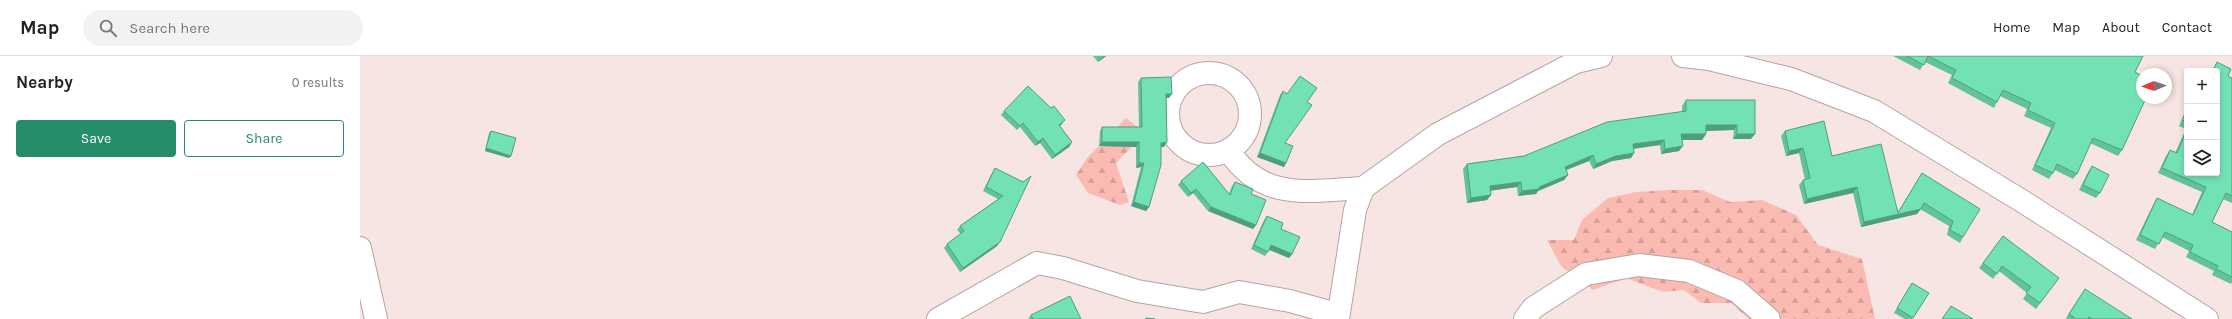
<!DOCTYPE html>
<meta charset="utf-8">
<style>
body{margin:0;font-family:Karla,sans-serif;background:#f2f2f2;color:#222}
.controls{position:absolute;right:12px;top:12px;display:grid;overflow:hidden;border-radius:4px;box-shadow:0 2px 6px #0003}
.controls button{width:36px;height:36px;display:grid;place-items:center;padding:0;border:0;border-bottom:1px solid #e0e0e0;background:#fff;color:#222;font:20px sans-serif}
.compass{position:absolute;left:1776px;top:12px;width:36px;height:36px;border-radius:50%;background:#fff;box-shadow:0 2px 6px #0003;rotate:268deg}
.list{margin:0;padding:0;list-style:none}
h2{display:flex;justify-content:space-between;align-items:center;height:52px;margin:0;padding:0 16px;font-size:17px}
h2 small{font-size:13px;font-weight:400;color:#767676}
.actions{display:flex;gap:8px;padding:12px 16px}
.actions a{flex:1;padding:9px 0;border:1px solid #258d69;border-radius:4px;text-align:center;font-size:14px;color:#258d69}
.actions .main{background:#258d69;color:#fff}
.icon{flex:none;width:22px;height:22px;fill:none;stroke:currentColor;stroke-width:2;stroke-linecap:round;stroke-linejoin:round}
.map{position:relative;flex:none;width:1872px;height:263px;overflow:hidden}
header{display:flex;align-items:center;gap:24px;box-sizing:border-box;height:56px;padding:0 20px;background:#fff;border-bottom:1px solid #e0e0e0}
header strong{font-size:19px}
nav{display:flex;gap:22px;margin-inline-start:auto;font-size:14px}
.search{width:280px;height:36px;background:#f2f2f2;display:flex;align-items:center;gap:10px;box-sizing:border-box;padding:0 14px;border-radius:22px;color:#767676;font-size:15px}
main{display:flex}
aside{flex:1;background:#fff}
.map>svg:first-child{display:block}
.forest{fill:url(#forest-firs)}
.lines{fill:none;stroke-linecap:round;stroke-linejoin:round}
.minor-casing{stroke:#b5a4a2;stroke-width:24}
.major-casing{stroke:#b5a4a2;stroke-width:24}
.minor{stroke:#fff;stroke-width:22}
.major{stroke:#fff;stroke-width:22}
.wall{fill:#62c29c}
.shaded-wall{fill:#509e7f}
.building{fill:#72e2b5;stroke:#509e7f}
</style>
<header>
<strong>Map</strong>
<div class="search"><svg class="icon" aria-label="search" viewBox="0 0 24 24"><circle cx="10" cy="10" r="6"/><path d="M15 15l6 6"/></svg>Search here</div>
<nav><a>Home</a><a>Map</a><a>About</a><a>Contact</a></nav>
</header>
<main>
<aside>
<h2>Nearby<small>0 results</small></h2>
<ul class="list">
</ul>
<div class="actions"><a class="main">Save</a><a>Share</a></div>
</aside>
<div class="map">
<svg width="1872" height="263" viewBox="0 0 1872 263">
<defs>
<pattern id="forest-firs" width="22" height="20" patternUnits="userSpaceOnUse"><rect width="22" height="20" fill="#fbbab2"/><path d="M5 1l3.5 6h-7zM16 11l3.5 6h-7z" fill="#d69f98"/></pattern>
</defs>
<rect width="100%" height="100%" fill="#f7e5e3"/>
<g class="forest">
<path d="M 766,62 L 785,77 L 756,107 L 769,146 L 760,149 L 728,137 L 716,119 L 728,101 Z"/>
<path d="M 1309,134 L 1342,134 L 1370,146 L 1402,144 L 1436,159 L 1458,189 L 1502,203 L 1515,263 L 1389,263 L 1371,247 L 1341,247 L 1324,234 L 1303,236 L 1266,222 L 1233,234 L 1201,210 L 1187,184 L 1214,184 L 1222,164 L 1248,142 L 1276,136 Z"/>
</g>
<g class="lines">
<defs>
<g id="minor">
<path d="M 1323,0 L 1349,3 L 1431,23 L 1514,55 L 1662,145 L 1847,263"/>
<circle cx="849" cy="58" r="41"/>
<path d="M 869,95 C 902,146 950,135 1003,132"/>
<path d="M 578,263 L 677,207 L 703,212 L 777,235 L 843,246 L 879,236 L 930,245 L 977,258"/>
<path d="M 978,263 L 995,154 L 1003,132 L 1078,78 L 1216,6 L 1241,0"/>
<path d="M 1165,263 L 1173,252 L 1226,218 L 1279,209 L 1329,215 L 1377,235 L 1409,263"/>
</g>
<path id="major" d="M 0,192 L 16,263"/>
</defs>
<use href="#minor" class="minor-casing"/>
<use href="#major" class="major-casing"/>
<use href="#minor" class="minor"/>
<use href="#major" class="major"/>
</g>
<g class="wall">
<path d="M 733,0 L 746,0 L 738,6 Z"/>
<path d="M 1533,0 L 1783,0 L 1775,16 L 1762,94 L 1758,100 L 1730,87 L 1717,118 L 1713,123 L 1695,114 L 1689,123 L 1672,114 L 1691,72 L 1664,60 L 1667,53 L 1640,40 L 1634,52 L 1588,27 L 1592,19 L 1565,6 L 1560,14 Z"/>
<path d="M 1857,6 L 1868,20 L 1872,22 L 1872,147 L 1863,143 L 1852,166 L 1872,176 L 1872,226 L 1871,228 L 1852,219 L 1854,215 L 1826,201 L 1829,195 L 1802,181 L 1795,193 L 1776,184 L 1794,147 L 1797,142 L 1832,159 L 1842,136 L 1798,117 L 1806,100 L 1810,94 L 1815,97 L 1826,73 L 1819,70 L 1827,51 L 1827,117 L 1857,15 L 1852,15 Z"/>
<path d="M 781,22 L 809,42 L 806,42 L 804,91 L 801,91 L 789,151 L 786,155 L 771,150 L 781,111 L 776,112 L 776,91 L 739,90 L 740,75 L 742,71 L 779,71 L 778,26 Z"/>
<path d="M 923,35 L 927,38 L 947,46 L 925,87 L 924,111 L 897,101 L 920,39 Z"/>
<path d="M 1326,44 L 1395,44 L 1391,83 L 1373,83 L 1374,74 L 1346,75 L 1346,78 L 1342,84 L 1322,84 L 1319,95 L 1301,98 L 1300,89 L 1274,93 L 1274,97 L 1271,102 L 1252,105 L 1233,113 L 1229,105 L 1206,114 L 1208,119 L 1204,124 L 1178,135 L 1176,138 L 1158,140 L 1157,131 L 1130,135 L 1131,139 L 1127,144 L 1107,147 L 1103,113 L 1107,108 L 1164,100 L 1322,56 L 1322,50 Z"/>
<path d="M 644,55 L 702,68 L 700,70 L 712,86 L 709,91 L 692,103 L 680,87 L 675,90 L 660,71 L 657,74 L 641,59 Z"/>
<path d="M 131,75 L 149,102 L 125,95 L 129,77 Z"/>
<path d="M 1425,75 L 1472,100 L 1538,156 L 1562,117 L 1603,181 L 1600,187 L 1587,179 L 1589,170 L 1560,153 L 1557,158 L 1501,171 L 1493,137 L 1444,148 L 1439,129 L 1443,124 L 1445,124 L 1439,97 L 1426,100 L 1421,80 Z"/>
<path d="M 1732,110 L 1740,137 L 1736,142 L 1719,134 L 1728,116 Z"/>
<path d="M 635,112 L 663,126 L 637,190 L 600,216 L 584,192 L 587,188 L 601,178 L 597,174 L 600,170 L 638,143 L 623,135 L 632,117 Z"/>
<path d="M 821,125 L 869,138 L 872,130 L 875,126 L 891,138 L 896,169 L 893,173 L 848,155 L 833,137 L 828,141 L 818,129 Z"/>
<path d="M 907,160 L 921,173 L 932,198 L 929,202 L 909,194 L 905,200 L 891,193 L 904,164 Z"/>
<path d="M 1643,180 L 1699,222 L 1676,253 L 1663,243 L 1667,237 L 1639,215 L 1633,223 L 1619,212 Z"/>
<path d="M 1552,227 L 1569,237 L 1552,263 L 1545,263 L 1534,257 Z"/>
<path d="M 1722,237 L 1772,263 L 1707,263 L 1706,262 Z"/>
<path d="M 671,259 L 721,263 L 668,263 Z"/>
</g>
<g class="shaded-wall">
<path d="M 744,0 L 746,0 L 738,6 L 741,2 Z"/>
<path d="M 806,38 L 812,38 L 809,42 L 803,42 Z"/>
<path d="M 705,64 L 702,68 L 696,73 L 699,69 Z"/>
<path d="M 1346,69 L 1377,69 L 1374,74 L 1342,75 Z"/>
<path d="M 1321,78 L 1346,78 L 1342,84 L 1318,84 Z"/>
<path d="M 1377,78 L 1395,78 L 1391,83 L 1373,83 Z"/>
<path d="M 683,82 L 680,87 L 675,90 L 678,86 Z"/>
<path d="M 1304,84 L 1300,89 L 1269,93 L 1273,88 Z"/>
<path d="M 712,86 L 709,91 L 692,103 L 695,99 Z"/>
<path d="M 742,86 L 779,86 L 776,91 L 739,90 Z"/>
<path d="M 807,86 L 804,91 L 798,91 L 801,87 Z"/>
<path d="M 1323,90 L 1319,95 L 1301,98 L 1305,93 Z"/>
<path d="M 126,92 L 151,100 L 149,102 L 125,95 Z"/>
<path d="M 1443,92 L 1439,97 L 1426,100 L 1429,95 Z"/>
<path d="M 900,97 L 926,107 L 924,111 L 897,101 Z"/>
<path d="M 1274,97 L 1271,102 L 1252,105 L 1233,113 L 1236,108 L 1256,100 Z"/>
<path d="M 1233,99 L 1229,105 L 1201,116 L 1205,111 Z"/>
<path d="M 779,107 L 784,107 L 781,111 L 776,112 Z"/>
<path d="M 1208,119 L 1204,124 L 1178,135 L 1176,138 L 1158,140 L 1162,135 L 1179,131 Z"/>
<path d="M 1161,126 L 1157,131 L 1126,135 L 1130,130 Z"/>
<path d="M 1497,131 L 1493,137 L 1444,148 L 1447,143 Z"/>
<path d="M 836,133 L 833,137 L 828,141 L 831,137 Z"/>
<path d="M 1131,139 L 1127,144 L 1107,147 L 1111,142 Z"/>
<path d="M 774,146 L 789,151 L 786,155 L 771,150 Z"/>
<path d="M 851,151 L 896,169 L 893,173 L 848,155 Z"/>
<path d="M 1561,153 L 1557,158 L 1501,171 L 1504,166 Z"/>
<path d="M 640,186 L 637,190 L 600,216 L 603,212 Z"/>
<path d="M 911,189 L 932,198 L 929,202 L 908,193 Z"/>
</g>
<g class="building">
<path d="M 1547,0 L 1783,0 L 1775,16 L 1782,20 L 1782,42 L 1786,42 L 1762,94 L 1733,82 L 1717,118 L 1697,108 L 1693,117 L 1675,109 L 1695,67 L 1668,54 L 1671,47 L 1643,34 L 1637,46 L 1592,22 L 1596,14 L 1568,0 L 1564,9 Z"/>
<path d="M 1857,6 L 1871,13 L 1868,20 L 1872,22 L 1872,140 L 1866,137 L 1852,166 L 1872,176 L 1872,221 L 1856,213 L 1858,210 L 1830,196 L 1833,189 L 1805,176 L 1799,188 L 1780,179 L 1797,142 L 1833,159 L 1846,131 L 1802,112 L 1810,94 L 1817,97 L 1827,73 L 1827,117 L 1857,117 L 1857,15 L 1853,15 Z"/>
<path d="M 940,20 L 957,32 L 947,46 L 952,49 L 925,87 L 933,90 L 926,107 L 900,97 L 923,35 L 927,38 Z"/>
<path d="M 811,21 L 812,38 L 806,38 L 807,86 L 801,87 L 801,109 L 789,151 L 774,146 L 784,107 L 779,107 L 779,86 L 742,86 L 742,71 L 782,71 L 781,22 Z"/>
<path d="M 668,30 L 691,52 L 694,50 L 705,64 L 699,69 L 712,86 L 695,99 L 683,82 L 678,86 L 663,67 L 660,70 L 644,55 Z"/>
<path d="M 1326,44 L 1395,44 L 1395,78 L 1377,78 L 1377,69 L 1346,69 L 1346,78 L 1321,78 L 1323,90 L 1305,93 L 1304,84 L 1273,88 L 1274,97 L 1256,100 L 1236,108 L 1233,99 L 1205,111 L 1208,119 L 1179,131 L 1180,133 L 1162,135 L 1161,126 L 1130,130 L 1131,139 L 1111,142 L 1107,108 L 1164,100 L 1247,66 L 1326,55 Z"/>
<path d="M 1827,54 L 1827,66 L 1822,64 Z"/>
<path d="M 1464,65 L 1472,100 L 1521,88 L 1538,157 L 1562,117 L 1620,153 L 1603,181 L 1590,174 L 1593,165 L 1564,147 L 1561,153 L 1504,166 L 1497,131 L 1447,143 L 1443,124 L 1450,122 L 1443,92 L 1429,95 L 1425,75 Z"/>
<path d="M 131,75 L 156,82 L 151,100 L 126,92 Z"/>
<path d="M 843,106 L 870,139 L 875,126 L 893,133 L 891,138 L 906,144 L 896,169 L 851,151 L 836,133 L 831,137 L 821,125 Z"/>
<path d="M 1732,110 L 1749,119 L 1740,137 L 1723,129 Z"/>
<path d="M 635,112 L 663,126 L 671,120 L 640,186 L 603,212 L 587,188 L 604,175 L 600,170 L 643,140 L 626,131 Z"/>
<path d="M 907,160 L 923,167 L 921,173 L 940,181 L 932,198 L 911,189 L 908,196 L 894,189 Z"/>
<path d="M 1643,180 L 1699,222 L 1680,247 L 1666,237 L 1671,231 L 1642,210 L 1637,218 L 1623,207 Z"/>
<path d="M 1552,227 L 1569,237 L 1553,262 L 1537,252 Z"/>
<path d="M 1725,233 L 1772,263 L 1733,263 L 1729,261 L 1728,263 L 1716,263 L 1709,258 Z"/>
<path d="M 710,240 L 721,263 L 673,263 L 671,259 Z"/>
<path d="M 1591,250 L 1613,263 L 1582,263 Z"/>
<path d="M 786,262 L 795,263 L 786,263 Z"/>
</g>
</svg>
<div class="controls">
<button>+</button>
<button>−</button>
<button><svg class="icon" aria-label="layers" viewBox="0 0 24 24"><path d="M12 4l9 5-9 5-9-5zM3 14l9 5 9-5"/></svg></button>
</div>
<svg class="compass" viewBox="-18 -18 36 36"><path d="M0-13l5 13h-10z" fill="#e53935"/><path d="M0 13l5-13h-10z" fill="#767676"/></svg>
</div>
</main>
